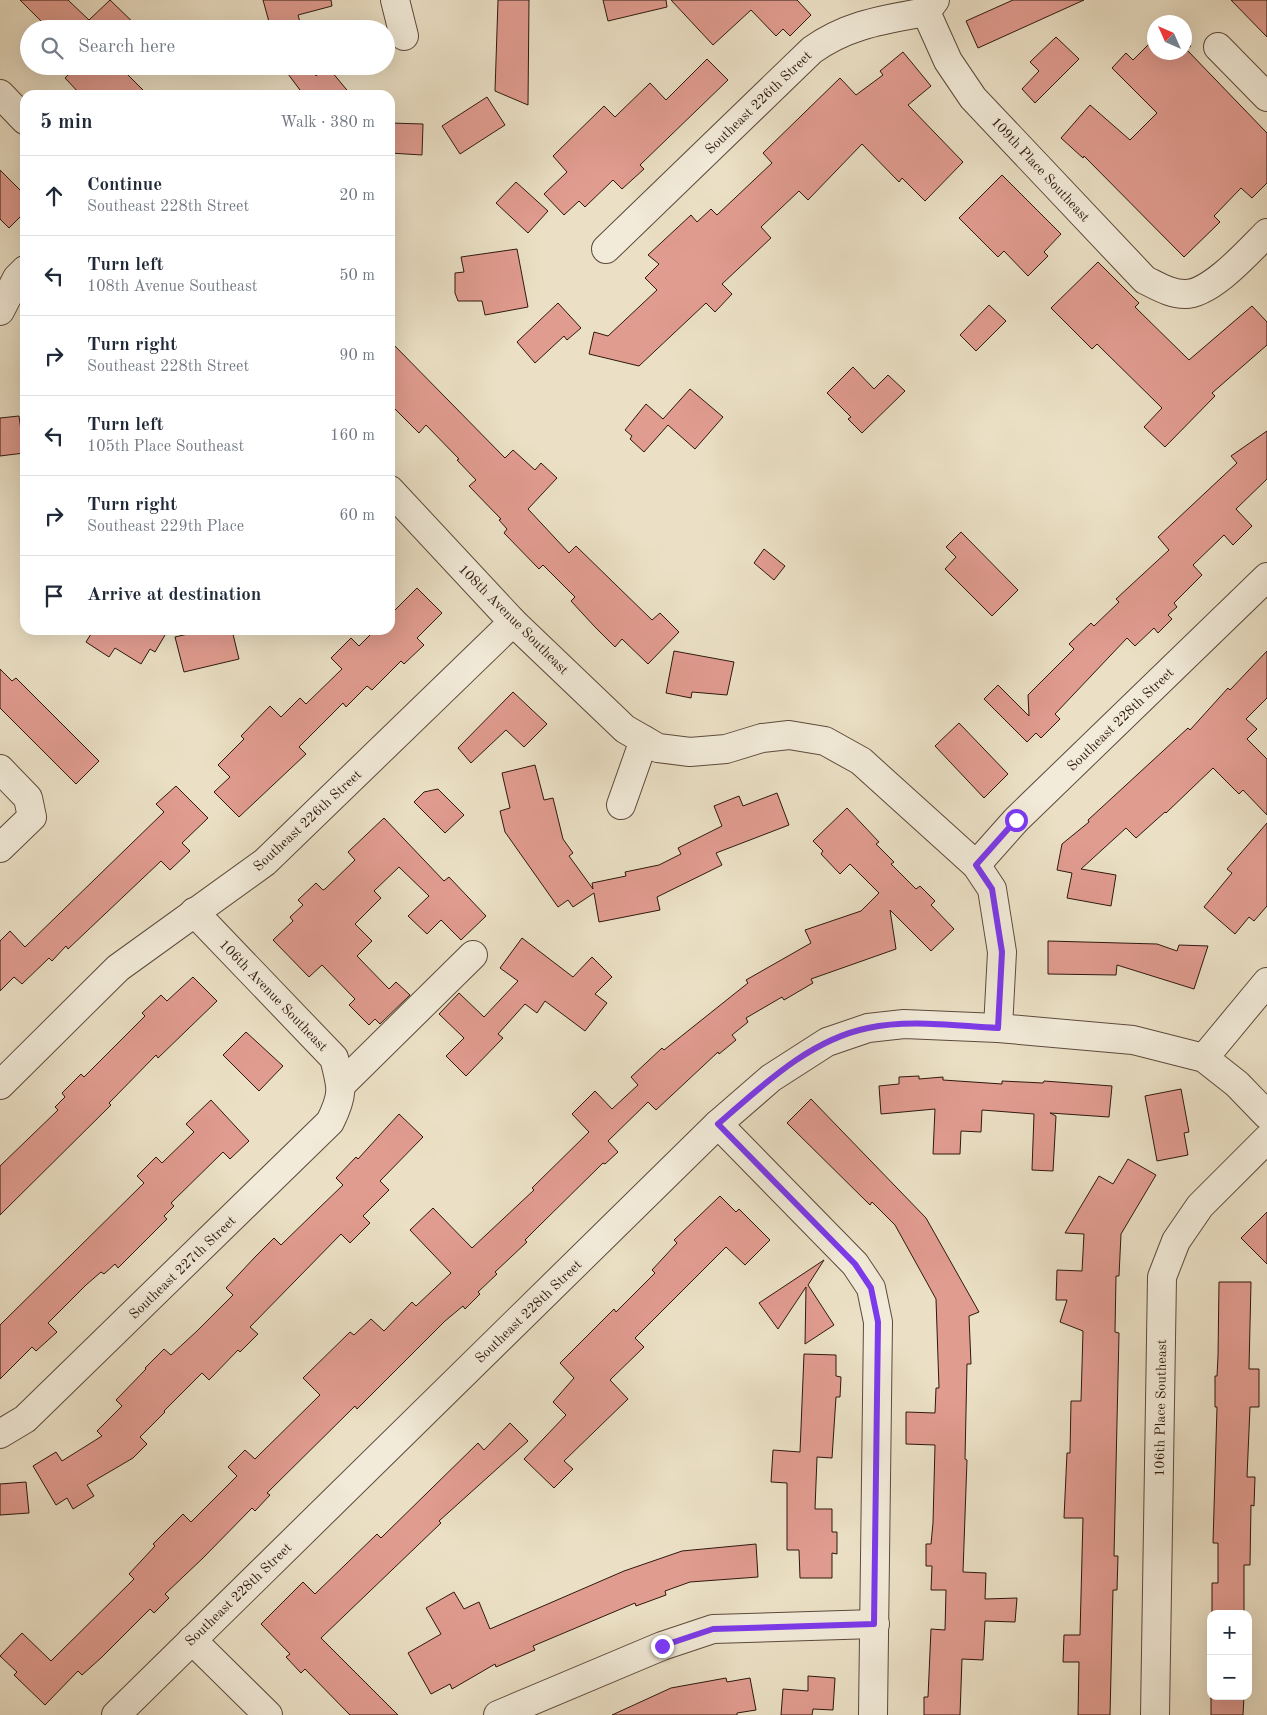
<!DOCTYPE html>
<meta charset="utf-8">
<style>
body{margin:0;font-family:"Old Standard TT",serif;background:#f2f2f3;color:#1f2937}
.controls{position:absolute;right:15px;bottom:15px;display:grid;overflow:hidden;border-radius:10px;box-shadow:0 5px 20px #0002}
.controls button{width:45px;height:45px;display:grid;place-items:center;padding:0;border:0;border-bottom:1px solid #e0e1e3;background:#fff;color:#1f2937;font:25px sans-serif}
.compass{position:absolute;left:1147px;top:15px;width:45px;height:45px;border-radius:50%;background:#fff;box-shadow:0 5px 20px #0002;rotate:315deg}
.stop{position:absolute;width:15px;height:15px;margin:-11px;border:4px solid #7c3aed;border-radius:50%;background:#fff}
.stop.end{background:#7c3aed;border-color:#fff;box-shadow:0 1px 5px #0008}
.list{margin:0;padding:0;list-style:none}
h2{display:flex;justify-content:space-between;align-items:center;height:65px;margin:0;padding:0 20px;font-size:21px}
h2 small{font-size:16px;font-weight:400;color:#747a83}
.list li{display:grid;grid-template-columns:32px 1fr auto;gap:15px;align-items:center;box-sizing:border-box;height:80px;padding:0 20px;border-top:1px solid #e0e1e3}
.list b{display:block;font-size:19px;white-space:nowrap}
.list p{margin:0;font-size:16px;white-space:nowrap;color:#747a83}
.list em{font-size:16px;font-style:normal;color:#747a83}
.icon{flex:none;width:28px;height:28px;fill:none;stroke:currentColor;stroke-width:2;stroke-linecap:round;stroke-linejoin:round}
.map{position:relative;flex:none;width:1267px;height:1715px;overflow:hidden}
.search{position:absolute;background:#fff;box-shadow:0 5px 20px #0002;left:20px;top:20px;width:375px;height:55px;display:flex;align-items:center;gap:12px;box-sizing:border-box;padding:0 18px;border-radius:28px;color:#747a83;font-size:19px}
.panel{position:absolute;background:#fff;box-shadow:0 5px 20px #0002;left:20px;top:90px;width:375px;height:545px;border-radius:15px}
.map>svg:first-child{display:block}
.building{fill:#e19c90;stroke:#2e180e}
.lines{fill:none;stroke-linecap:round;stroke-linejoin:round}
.minor-casing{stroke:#5d4a3c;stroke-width:30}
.minor{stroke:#f2ebd9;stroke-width:28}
.route{stroke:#7c3aed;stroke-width:6}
.labels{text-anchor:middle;stroke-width:4.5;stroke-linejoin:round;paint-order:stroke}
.street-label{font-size:14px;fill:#2e180e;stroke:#f2ebd9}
</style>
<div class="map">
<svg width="1267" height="1715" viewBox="0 0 1267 1715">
<rect width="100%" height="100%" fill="#ebe0c5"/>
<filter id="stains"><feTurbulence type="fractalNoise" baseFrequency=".004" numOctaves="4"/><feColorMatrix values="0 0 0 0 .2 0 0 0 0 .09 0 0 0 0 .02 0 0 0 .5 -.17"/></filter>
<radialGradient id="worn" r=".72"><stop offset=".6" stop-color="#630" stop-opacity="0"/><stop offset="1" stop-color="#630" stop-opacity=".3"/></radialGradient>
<g class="building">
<path d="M 20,0 L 68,0 L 89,20 L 110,0 L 140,29 L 49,29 Z"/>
<path d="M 263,0 L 331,0 L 332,6 L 298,15 L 302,29 L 271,29 Z"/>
<path d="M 498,0 L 529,0 L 528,105 L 495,91 Z"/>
<path d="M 603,0 L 666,0 L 667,7 L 608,21 Z"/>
<path d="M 671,0 L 797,0 L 811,15 L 790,36 L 783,29 L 776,36 L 751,10 L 713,45 Z"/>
<path d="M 1013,0 L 1084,0 L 978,48 L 966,21 Z"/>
<path d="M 1231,0 L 1267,0 L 1267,37 Z"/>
<path d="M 1056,37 L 1079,59 L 1035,103 L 1022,89 L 1039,71 L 1030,62 Z"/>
<path d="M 1154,39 L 1154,52 L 1184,52 L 1184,40 L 1191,46 L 1187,50 L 1267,133 L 1267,183 L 1252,198 L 1241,188 L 1214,216 L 1220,222 L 1184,257 L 1084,156 L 1083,158 L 1061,138 L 1090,105 L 1130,140 L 1157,113 L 1112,68 L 1126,53 L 1133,60 Z"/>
<path d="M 903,52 L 931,86 L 908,105 L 963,162 L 925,201 L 902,178 L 899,182 L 862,144 L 808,200 L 799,191 L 761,227 L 771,238 L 722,284 L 732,294 L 715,312 L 706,303 L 639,366 L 589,354 L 594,332 L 608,336 L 657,290 L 645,278 L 659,264 L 648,255 L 691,215 L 697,222 L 711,209 L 717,215 L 772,163 L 763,153 L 840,78 L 856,95 L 883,75 L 880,71 Z"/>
<path d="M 707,59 L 728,80 L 640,165 L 644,169 L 622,189 L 613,180 L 585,207 L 579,201 L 564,215 L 544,194 L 567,172 L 553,156 L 604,106 L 615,117 L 650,83 L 666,100 Z"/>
<path d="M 77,66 L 119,66 L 148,95 L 81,95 L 65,78 Z"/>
<path d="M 282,66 L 314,66 L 316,76 L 327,66 L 351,95 L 294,95 L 300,90 Z"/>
<path d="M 487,97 L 505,125 L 460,154 L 442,126 Z"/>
<path d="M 390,123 L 423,124 L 422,155 L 390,153 Z"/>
<path d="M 0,170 L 25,195 L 25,212 L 9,228 L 0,219 Z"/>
<path d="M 1002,175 L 1061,234 L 1044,252 L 1048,256 L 1028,276 L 1004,251 L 998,257 L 959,218 Z"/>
<path d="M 516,182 L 548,211 L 528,233 L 496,203 Z"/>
<path d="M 517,249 L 528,307 L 485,315 L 482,301 L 458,301 L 455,293 L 455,273 L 464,272 L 461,257 Z"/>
<path d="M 1098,262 L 1139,303 L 1135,307 L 1189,360 L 1252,306 L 1267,322 L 1267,345 L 1212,393 L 1215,396 L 1165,447 L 1144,427 L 1162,408 L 1097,344 L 1092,349 L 1051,308 Z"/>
<path d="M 558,303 L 581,328 L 567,340 L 564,336 L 535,363 L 517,342 Z"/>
<path d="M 989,305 L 1006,321 L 976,351 L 960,335 Z"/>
<path d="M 390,341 L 505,458 L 513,450 L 535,470 L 541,463 L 557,478 L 528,509 L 569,553 L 576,546 L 652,620 L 660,613 L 679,632 L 648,664 L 622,639 L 615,647 L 595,627 L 571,601 L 575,597 L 543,565 L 539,569 L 504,533 L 507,529 L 499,520 L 501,519 L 469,486 L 476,480 L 457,460 L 459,459 L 426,425 L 419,433 L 390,404 Z"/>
<path d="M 853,367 L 874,389 L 888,375 L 905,391 L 862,433 L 848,419 L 851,417 L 827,393 Z"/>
<path d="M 690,389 L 723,417 L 695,449 L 668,425 L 644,452 L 630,439 L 632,436 L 625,430 L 646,404 L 663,419 Z"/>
<path d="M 19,416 L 24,453 L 0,456 L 0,418 Z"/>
<path d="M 1267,431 L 1267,479 L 1236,509 L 1252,526 L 1233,545 L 1224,535 L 1193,565 L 1202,575 L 1174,603 L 1177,607 L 1168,615 L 1172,619 L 1158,633 L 1154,628 L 1135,646 L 1127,638 L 1055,714 L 1060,719 L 1041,738 L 1036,733 L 1027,742 L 984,699 L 998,685 L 1029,716 L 1028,695 L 1074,649 L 1069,644 L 1091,623 L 1094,626 L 1119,602 L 1116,599 L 1169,550 L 1158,537 L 1237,463 L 1231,456 Z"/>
<path d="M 961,532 L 1018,590 L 992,616 L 945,569 L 956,557 L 946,547 Z"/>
<path d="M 764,549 L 785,566 L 774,580 L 754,563 Z"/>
<path d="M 417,588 L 442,613 L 417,638 L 424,645 L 404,664 L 401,661 L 372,690 L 367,686 L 346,707 L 343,703 L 299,747 L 306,754 L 239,817 L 214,792 L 230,777 L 218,765 L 244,739 L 241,736 L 270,706 L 281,717 L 300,698 L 306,704 L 342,669 L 331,658 L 351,638 L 359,646 L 375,630 L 390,630 L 390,615 Z"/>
<path d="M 84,630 L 168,630 L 155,652 L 150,649 L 141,664 L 115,648 L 109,657 L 86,642 L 91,634 Z"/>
<path d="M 205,630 L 232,630 L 239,659 L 184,672 L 175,637 Z"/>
<path d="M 674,651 L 734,662 L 727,695 L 692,692 L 691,698 L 666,693 Z"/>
<path d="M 1267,651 L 1267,698 L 1246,719 L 1257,729 L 1247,739 L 1267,759 L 1267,815 L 1243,790 L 1239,794 L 1213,768 L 1166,813 L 1165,812 L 1136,838 L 1126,828 L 1081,869 L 1116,875 L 1111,906 L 1067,898 L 1072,873 L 1057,870 L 1062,844 L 1089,822 L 1088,820 L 1188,728 L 1190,730 L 1228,688 L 1230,690 Z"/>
<path d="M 0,669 L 12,681 L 16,678 L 99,761 L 76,784 L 0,708 Z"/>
<path d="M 513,692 L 547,724 L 524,747 L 506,730 L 471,763 L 458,748 Z"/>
<path d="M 959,723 L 1008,774 L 984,798 L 935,746 Z"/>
<path d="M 535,765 L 544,800 L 553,798 L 563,839 L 573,853 L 569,856 L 593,889 L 592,883 L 626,876 L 625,872 L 659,865 L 681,854 L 678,848 L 722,826 L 714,806 L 739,796 L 743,806 L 777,793 L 789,825 L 716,853 L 722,865 L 657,897 L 660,910 L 599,922 L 594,893 L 573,907 L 568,900 L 558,907 L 505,832 L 500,811 L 510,808 L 502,773 Z"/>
<path d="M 176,786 L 208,818 L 182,843 L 190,851 L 170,870 L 161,861 L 68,949 L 66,946 L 52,961 L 49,958 L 22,984 L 14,977 L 0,991 L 0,941 L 10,931 L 25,947 L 164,812 L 156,804 Z"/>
<path d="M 438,789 L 464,815 L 445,833 L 414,802 L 424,792 Z"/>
<path d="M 847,808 L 879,842 L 876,844 L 894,862 L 891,864 L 916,889 L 920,886 L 935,901 L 931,905 L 954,929 L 931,951 L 890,910 L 896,949 L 811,979 L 813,983 L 784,1000 L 782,997 L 746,1018 L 748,1022 L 732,1035 L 736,1040 L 719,1054 L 718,1052 L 656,1110 L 648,1102 L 608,1141 L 618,1152 L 605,1164 L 603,1163 L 539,1226 L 525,1240 L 527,1242 L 495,1272 L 497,1274 L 478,1292 L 480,1294 L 465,1309 L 463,1306 L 445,1321 L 357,1409 L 355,1406 L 267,1493 L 270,1495 L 255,1511 L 252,1508 L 203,1558 L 165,1594 L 169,1598 L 154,1613 L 150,1609 L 102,1657 L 82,1675 L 78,1671 L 45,1705 L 14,1675 L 17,1672 L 0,1656 L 22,1633 L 51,1661 L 134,1579 L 129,1574 L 155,1546 L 153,1544 L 183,1514 L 191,1522 L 237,1476 L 228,1467 L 245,1450 L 255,1459 L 320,1395 L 303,1378 L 350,1332 L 354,1335 L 371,1319 L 384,1331 L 412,1302 L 416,1306 L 451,1273 L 410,1230 L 433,1208 L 472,1248 L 534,1190 L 532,1188 L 589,1132 L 572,1114 L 595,1091 L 612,1109 L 638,1085 L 631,1077 L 662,1048 L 664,1050 L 748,983 L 746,980 L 811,943 L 805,930 L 861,911 L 879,893 L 850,864 L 840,874 L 821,854 L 823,851 L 813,841 Z"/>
<path d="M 384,818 L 444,881 L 449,877 L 486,916 L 461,940 L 441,920 L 427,934 L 408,916 L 429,896 L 399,867 L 374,891 L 381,898 L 355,924 L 372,941 L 357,956 L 389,989 L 396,982 L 410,995 L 380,1024 L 375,1019 L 369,1025 L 349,1005 L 355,999 L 322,965 L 309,977 L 273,940 L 293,921 L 290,917 L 303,905 L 298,900 L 316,883 L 323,890 L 325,889 L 355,860 L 348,852 Z"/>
<path d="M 1267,823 L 1267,906 L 1254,921 L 1249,917 L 1235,934 L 1204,907 L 1232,873 L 1227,869 Z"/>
<path d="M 522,938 L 573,977 L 592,957 L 612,977 L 595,994 L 607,1003 L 585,1031 L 545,1001 L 537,1013 L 525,1004 L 498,1034 L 503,1038 L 466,1076 L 446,1056 L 464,1038 L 439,1014 L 459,993 L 484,1017 L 518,981 L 500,968 Z"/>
<path d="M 1048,941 L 1157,944 L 1177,951 L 1179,945 L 1208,946 L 1194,989 L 1117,965 L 1116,975 L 1048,974 Z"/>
<path d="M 193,977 L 217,1001 L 158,1058 L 156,1055 L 109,1103 L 111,1105 L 0,1215 L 0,1166 L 58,1110 L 55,1107 L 65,1097 L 62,1093 L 81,1074 L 84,1077 L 145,1016 L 142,1013 L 161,995 L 167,1001 Z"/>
<path d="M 246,1032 L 283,1066 L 259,1091 L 223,1055 Z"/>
<path d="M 919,1076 L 919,1079 L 943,1077 L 943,1080 L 1002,1084 L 1002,1081 L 1043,1083 L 1044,1081 L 1112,1086 L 1109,1117 L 1050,1113 L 1056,1116 L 1053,1171 L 1032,1170 L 1034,1114 L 982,1110 L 981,1132 L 961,1131 L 960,1154 L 933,1154 L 935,1109 L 881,1114 L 879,1086 L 899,1084 L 899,1077 Z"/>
<path d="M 1181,1089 L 1189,1132 L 1184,1133 L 1188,1155 L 1157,1161 L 1145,1096 Z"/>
<path d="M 811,1099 L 926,1218 L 979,1312 L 969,1316 L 971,1364 L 967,1364 L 965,1459 L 967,1460 L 963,1572 L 986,1573 L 985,1599 L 1017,1598 L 1015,1622 L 985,1621 L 983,1660 L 962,1659 L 960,1715 L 924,1715 L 924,1697 L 928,1697 L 931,1629 L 945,1630 L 946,1590 L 931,1590 L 932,1566 L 926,1566 L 926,1544 L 931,1544 L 933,1523 L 935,1445 L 906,1444 L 906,1412 L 935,1413 L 936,1388 L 939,1388 L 936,1299 L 895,1225 L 872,1202 L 870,1205 L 787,1123 Z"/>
<path d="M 211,1100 L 249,1141 L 230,1159 L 223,1152 L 171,1203 L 174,1206 L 164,1216 L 167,1219 L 118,1268 L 115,1264 L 104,1274 L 101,1272 L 86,1285 L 48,1323 L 57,1332 L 36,1351 L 32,1347 L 0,1379 L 0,1325 L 144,1183 L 137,1176 L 156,1157 L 162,1163 L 194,1132 L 186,1124 Z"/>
<path d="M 399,1114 L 423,1137 L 380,1181 L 389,1190 L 363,1216 L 370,1223 L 350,1243 L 341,1234 L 250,1327 L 258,1334 L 240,1352 L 238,1350 L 209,1380 L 202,1373 L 164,1411 L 165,1412 L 140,1437 L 147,1444 L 133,1458 L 87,1485 L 94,1496 L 73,1509 L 67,1498 L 56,1505 L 33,1466 L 56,1452 L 62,1461 L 102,1436 L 97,1431 L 122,1406 L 116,1400 L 146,1369 L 145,1368 L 164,1349 L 171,1355 L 197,1331 L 233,1295 L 226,1288 L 255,1257 L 274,1238 L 281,1245 L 317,1210 L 343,1185 L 336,1178 L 356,1157 L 358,1159 Z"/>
<path d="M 1128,1159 L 1156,1175 L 1121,1234 L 1119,1276 L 1116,1276 L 1115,1332 L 1119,1333 L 1114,1556 L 1118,1556 L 1117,1590 L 1113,1590 L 1110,1715 L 1078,1715 L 1079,1662 L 1063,1662 L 1064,1635 L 1080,1635 L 1083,1518 L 1064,1518 L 1067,1453 L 1070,1453 L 1071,1401 L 1081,1401 L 1083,1331 L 1060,1322 L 1067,1300 L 1056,1300 L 1057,1270 L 1082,1271 L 1084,1234 L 1065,1233 L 1099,1176 L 1113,1184 Z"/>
<path d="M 720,1196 L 736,1212 L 739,1209 L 770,1240 L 745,1265 L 726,1247 L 635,1338 L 644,1347 L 610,1380 L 628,1399 L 564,1461 L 573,1469 L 554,1488 L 524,1459 L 566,1415 L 553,1402 L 574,1378 L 560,1363 L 614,1309 L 616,1312 L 655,1273 L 652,1270 L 677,1243 L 674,1240 Z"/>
<path d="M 1267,1212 L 1267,1264 L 1241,1238 Z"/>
<path d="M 824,1260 L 808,1285 L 834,1325 L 805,1344 L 806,1287 L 778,1329 L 759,1303 Z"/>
<path d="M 1219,1282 L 1251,1282 L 1249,1369 L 1259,1369 L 1259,1407 L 1250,1407 L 1247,1477 L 1255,1477 L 1254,1506 L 1251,1505 L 1250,1565 L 1244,1565 L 1244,1614 L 1212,1614 L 1212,1583 L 1218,1583 L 1218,1543 L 1213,1543 L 1217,1407 L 1215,1407 L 1215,1376 L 1217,1376 L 1218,1356 Z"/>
<path d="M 804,1354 L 836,1355 L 836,1376 L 841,1377 L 840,1397 L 836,1397 L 832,1458 L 817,1457 L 815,1509 L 832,1509 L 832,1532 L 837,1532 L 837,1554 L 832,1553 L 832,1578 L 800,1578 L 799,1550 L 787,1550 L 787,1483 L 771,1482 L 773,1450 L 800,1452 Z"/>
<path d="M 510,1423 L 528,1441 L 439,1521 L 441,1523 L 321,1638 L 398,1715 L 350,1715 L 305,1669 L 301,1673 L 286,1657 L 290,1654 L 261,1624 L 303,1582 L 315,1594 L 377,1534 L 381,1538 L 478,1443 L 484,1450 Z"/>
<path d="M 26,1482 L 29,1513 L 0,1515 L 0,1484 Z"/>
<path d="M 756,1544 L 758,1577 L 690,1582 L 665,1591 L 666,1595 L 636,1606 L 635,1603 L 533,1646 L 535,1650 L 496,1667 L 495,1664 L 452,1689 L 450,1684 L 431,1694 L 408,1653 L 441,1634 L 426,1608 L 454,1592 L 464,1609 L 479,1602 L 490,1629 L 624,1571 L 682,1551 Z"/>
<path d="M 808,1676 L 835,1678 L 833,1710 L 813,1709 L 812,1715 L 781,1715 L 783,1689 L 808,1691 Z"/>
<path d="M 726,1678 L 727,1682 L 750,1678 L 756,1710 L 737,1713 L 737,1715 L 612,1715 L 671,1688 Z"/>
<path d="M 1211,1696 L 1244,1696 L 1243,1715 L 1211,1715 Z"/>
</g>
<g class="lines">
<defs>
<g id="minor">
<path d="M 395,0 L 404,36"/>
<path d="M 926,12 L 948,61 L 973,98 L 1145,280 C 1158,286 1170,294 1185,294 C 1211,294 1249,251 1267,233"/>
<path d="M 1218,47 L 1267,97"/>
<path d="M 0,94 L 25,120"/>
<path d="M 606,249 L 812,50 C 849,24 883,20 926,12 L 935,0"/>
<path d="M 0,311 L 17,278 L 25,270"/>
<path d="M 390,490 L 513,622 L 625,729 L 658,748 L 690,752 L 726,749 L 762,738 L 789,735 L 825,741 L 861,761 L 976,865 L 992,889 L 1002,952 L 998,1028"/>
<path d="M 0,769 L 28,798 L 32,817 L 0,848"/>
<path d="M 621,805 L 644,740"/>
<path d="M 976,865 L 1016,820 L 1267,577"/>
<path d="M 1204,1058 L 1267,982"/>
<path d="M 0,1085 L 118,968 L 265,862 L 513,622"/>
<path d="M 341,1085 L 473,955"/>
<path d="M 718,1124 L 855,1264 L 871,1288 L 878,1322 L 873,1715"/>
<path d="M 0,1434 L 25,1419 L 330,1122 C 344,1094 342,1088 334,1058 L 194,912"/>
<path d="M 192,1640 L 268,1715"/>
<path d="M 116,1715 L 718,1124 L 771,1078 L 827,1042 L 868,1028 L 904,1024 L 998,1028 L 1133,1040 L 1204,1058 L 1237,1084 L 1267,1115"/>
<path d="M 498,1715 L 662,1646 L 713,1629 L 875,1624"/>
<path d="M 1155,1715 L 1162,1277 L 1176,1241 L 1200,1206 L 1267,1139"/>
</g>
</defs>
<use href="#minor" class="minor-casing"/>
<use href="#minor" class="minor"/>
</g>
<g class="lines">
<path class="route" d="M 662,1646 L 713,1629 L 874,1624 L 878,1322 L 871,1288 L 855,1264 L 718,1124 C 762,1086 809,1040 868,1028 C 909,1019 956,1026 998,1028 L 1002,952 L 992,889 L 976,865 L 1016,820"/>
</g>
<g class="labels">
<g class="street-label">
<text transform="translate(758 102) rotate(-44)" y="5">Southeast 226th Street</text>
<text transform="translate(1041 169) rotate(47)" y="5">109th Place Southeast</text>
<text transform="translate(514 619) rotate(45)" y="5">108th Avenue Southeast</text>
<text transform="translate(1120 719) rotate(-44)" y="5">Southeast 228th Street</text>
<text transform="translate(307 820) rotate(-43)" y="5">Southeast 226th Street</text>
<text transform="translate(274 995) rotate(46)" y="5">106th Avenue Southeast</text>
<text transform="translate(182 1267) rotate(-44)" y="5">Southeast 227th Street</text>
<text transform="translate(528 1311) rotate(-44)" y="5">Southeast 228th Street</text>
<text transform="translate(1160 1408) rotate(-89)" y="5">106th Place Southeast</text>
<text transform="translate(238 1594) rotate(-44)" y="5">Southeast 228th Street</text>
</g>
</g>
<rect width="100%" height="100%" filter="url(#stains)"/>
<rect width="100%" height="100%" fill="url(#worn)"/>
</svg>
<div class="controls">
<button>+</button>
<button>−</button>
</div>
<svg class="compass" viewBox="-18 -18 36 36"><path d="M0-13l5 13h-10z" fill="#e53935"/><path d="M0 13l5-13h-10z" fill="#747a83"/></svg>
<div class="stop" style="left:1016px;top:820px"></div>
<div class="stop end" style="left:662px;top:1646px"></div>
<div class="search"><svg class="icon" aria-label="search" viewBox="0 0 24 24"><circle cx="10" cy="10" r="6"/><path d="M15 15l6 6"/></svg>Search here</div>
<section class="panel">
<h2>5 min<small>Walk · 380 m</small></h2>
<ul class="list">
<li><svg class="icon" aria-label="ahead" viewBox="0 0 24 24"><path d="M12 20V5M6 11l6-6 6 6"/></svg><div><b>Continue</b><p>Southeast 228th Street</p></div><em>20 m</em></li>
<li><svg class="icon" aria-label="left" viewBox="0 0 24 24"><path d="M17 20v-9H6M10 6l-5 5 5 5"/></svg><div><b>Turn left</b><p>108th Avenue Southeast</p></div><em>50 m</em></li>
<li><svg class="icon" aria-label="right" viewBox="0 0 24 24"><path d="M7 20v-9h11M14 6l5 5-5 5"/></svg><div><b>Turn right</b><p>Southeast 228th Street</p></div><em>90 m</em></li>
<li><svg class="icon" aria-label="left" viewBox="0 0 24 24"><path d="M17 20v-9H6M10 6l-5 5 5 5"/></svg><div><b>Turn left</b><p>105th Place Southeast</p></div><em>160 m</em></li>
<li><svg class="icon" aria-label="right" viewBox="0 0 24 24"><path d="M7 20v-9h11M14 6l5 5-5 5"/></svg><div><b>Turn right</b><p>Southeast 229th Place</p></div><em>60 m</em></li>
<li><svg class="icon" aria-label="arrive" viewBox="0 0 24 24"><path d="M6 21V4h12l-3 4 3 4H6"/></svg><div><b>Arrive at destination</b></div></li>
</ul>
</section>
</div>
